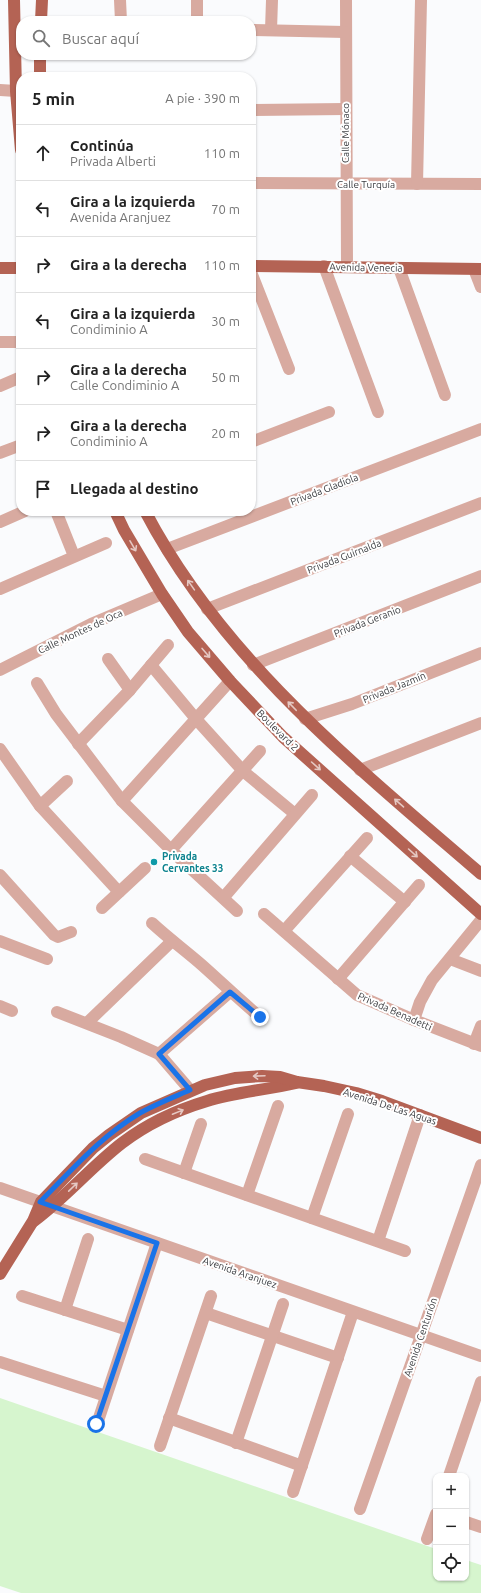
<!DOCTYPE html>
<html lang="es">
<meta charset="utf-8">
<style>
body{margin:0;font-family:Ubuntu,sans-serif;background:#f6f6f6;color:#222}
.controls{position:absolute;right:12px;bottom:12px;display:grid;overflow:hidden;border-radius:8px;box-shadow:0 1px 3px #0004}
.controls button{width:36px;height:36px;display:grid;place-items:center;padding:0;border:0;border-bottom:1px solid #e0e0e0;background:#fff;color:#222;font:20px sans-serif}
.stop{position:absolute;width:12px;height:12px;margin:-9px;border:3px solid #1a73e8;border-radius:50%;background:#fff}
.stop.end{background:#1a73e8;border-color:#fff;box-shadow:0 1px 4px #0008}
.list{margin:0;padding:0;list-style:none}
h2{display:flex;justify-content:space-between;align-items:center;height:52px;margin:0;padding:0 16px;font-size:17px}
h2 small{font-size:13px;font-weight:400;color:#767676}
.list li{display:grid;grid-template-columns:26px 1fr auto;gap:12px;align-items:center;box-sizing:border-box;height:56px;padding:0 16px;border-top:1px solid #e0e0e0}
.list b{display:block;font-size:15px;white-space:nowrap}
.list p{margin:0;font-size:13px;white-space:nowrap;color:#767676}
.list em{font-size:13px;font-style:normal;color:#767676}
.icon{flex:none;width:22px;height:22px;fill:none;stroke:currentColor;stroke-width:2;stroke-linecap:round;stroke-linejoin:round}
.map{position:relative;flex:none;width:481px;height:1593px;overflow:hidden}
.search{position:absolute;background:#fff;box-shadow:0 1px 3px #0004;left:16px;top:16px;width:240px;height:44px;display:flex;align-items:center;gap:10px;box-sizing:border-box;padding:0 14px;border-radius:16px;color:#767676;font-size:15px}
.panel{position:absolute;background:#fff;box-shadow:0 1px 3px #0004;left:16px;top:72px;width:240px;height:444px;border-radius:16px}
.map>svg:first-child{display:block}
.green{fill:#d6f5ce}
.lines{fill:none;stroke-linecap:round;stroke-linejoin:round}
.minor{stroke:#d8aaa0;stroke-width:12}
.major{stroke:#b46354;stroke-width:12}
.oneway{stroke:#e5c8c3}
.route{stroke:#1a73e8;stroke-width:5}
.culture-dot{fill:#0f9aa8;stroke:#fff;stroke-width:1.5}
.labels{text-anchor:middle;stroke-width:4;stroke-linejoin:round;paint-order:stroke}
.street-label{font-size:10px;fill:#3a3c40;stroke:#fff}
.culture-label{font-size:10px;font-weight:bold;fill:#0d838f;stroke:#fff;text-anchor:start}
</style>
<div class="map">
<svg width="481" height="1593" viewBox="0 0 481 1593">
<rect width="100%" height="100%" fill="#fafbfd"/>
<path class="green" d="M 0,1398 L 436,1549 L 436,1578 L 466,1578 L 466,1560 L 481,1565 L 481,1593 L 21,1593 L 0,1586 Z"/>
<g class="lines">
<g class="minor">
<path d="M 120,0 L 121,21"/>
<path d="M 346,0 L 347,266"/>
<path d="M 197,21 L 197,0"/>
<path d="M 251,30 L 345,32"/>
<path d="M 271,30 L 272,0"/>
<path d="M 0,90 L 16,91"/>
<path d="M 251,110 L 345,109"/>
<path d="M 251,183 L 481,184"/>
<path d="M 417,184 L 421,0"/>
<path d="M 324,266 L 378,412"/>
<path d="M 399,268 L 445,395"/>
<path d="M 474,269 L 481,287"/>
<path d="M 251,272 L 289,369"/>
<path d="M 0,342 L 21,342"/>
<path d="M 0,386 L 21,377"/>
<path d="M 251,442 L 329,412"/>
<path d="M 0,453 L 21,445"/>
<path d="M 56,511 L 74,556"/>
<path d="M 0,522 L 25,511"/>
<path d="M 167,549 L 481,429"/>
<path d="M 0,589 L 106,543"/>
<path d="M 207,609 L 481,503"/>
<path d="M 108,659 L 130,690"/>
<path d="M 151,665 L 196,719 L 243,771 L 295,814"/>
<path d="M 253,665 L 481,576"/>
<path d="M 0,670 L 91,624 L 162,594"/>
<path d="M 37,683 L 56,714 L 122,801 L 174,853 L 237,911"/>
<path d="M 305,719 L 352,704 L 481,653"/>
<path d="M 78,744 L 130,690 L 168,645"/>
<path d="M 0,749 L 40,806 L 119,892"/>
<path d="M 360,770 L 481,723"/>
<path d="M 122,801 L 230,681"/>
<path d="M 40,806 L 67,781"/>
<path d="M 171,850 L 260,751"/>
<path d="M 350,856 L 405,902"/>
<path d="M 0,875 L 54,935 L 58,937 L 71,932"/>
<path d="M 224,897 L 312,795"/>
<path d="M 102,908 L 145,868"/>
<path d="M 264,914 L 357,995 L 414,1020 L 481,1046"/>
<path d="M 152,923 C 168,938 186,951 203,966 C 222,983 241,1001 260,1017"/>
<path d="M 284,931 L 367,838"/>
<path d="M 0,941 L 47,959"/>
<path d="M 450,959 L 481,971"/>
<path d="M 338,979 L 419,885"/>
<path d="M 0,1006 L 12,1011"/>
<path d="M 57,1012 L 121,1037 L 159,1054 L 190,1090"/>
<path d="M 414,1020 L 420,1002 L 432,980 L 481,920"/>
<path d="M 87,1023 L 172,941"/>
<path d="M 474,1044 L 481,1026"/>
<path d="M 159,1054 L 230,992"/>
<path d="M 145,1159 L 405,1251"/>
<path d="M 184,1173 L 201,1124"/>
<path d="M 0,1188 L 481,1356"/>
<path d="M 247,1195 L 278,1106"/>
<path d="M 312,1218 L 348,1114"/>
<path d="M 378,1241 L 420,1115"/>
<path d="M 22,1296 L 128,1330"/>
<path d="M 65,1310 L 88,1239"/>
<path d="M 206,1313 L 338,1358"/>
<path d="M 0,1362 L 106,1396"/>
<path d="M 169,1418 L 302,1466"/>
<path d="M 97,1424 L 157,1243"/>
<path d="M 236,1443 L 283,1304"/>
<path d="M 160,1446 L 211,1296"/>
<path d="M 449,1476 L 481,1382"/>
<path d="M 293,1492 L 353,1312"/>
<path d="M 360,1509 L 481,1165"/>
<path d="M 466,1522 L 481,1527"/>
<path d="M 427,1539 L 436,1514"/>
</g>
<g class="major">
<path d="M 14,0 L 16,91 L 21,150"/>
<path d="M 41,21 L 42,0"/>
<path d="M 40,77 L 40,55"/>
<path d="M 251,266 L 481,269"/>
<path d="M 0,268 L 21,268"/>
<path d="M 115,511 L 124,530 L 162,594 L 188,632 L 230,681 L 283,737 L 481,914"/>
<path d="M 145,511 C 223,660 356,766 481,874"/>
<path d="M 34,1221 C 66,1197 91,1167 122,1143 C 147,1124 177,1110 207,1101 C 235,1092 266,1090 296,1083"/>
<path d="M 0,1274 L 33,1221 L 41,1202 L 93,1148 L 109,1135 L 141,1113 L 205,1085 L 235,1078 L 262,1076 L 280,1077 L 297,1082 L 324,1086 L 356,1093 L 382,1101 L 481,1138"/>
</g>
</g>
<defs><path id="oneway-shaft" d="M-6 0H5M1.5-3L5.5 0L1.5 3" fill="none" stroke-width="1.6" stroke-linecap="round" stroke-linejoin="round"/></defs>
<g class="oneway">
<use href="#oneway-shaft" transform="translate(133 546) rotate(60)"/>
<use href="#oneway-shaft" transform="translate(191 585) rotate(-125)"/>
<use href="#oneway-shaft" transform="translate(206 653) rotate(49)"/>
<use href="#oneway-shaft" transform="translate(292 706) rotate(-134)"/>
<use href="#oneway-shaft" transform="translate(316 766) rotate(42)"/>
<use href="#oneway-shaft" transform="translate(399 803) rotate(-139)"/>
<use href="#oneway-shaft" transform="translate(413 853) rotate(42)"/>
<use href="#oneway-shaft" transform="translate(259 1076) rotate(178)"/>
<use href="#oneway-shaft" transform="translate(178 1112) rotate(-22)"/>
<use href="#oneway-shaft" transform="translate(73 1187) rotate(-44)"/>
</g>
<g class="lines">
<path class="route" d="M 96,1424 L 157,1243 L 40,1202 C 72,1170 101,1136 140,1113 C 156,1104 174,1097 190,1090 L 159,1054 L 230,992 L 260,1017"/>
</g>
<circle class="culture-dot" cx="154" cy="862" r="4"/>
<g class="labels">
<g class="street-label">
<text transform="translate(345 133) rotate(-90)" y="4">Calle Mónaco</text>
<text x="366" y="188">Calle Turquía</text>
<text transform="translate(366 267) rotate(1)" y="4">Avenida Venecia</text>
<text transform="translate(324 489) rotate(-21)" y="4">Privada Gladiola</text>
<text transform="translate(344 556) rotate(-21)" y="4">Privada Guirnalda</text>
<text transform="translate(367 621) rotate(-21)" y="4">Privada Geranio</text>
<text transform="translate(80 631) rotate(-25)" y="4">Calle Montes de Oca</text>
<text transform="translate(394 687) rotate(-22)" y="4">Privada Jazmín</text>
<text transform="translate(278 730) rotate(45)" y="4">Boulevard 2</text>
<text transform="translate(395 1011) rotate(24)" y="4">Privada Benadetti</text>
<text transform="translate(390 1106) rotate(18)" y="4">Avenida De Las Aguas</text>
<text transform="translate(240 1272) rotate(19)" y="4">Avenida Aranjuez</text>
<text transform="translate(420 1337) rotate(-71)" y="4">Avenida Centurión</text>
</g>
<g class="culture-label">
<text x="162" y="860">Privada<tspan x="162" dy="12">Cervantes 33</tspan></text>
</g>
</g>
</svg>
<div class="controls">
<button>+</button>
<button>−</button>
<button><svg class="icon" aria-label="locate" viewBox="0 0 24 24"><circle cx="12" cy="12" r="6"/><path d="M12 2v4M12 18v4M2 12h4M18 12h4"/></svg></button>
</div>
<div class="stop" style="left:96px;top:1424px"></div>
<div class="stop end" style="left:260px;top:1017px"></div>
<div class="search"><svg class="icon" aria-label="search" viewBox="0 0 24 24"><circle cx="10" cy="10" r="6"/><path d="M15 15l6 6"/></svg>Buscar aquí</div>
<section class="panel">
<h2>5 min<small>A pie · 390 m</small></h2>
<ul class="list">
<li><svg class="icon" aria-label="ahead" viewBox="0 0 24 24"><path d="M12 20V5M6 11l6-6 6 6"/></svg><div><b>Continúa</b><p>Privada Alberti</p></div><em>110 m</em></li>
<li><svg class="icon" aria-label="left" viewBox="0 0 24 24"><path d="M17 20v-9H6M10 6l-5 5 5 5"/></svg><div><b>Gira a la izquierda</b><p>Avenida Aranjuez</p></div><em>70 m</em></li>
<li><svg class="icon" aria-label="right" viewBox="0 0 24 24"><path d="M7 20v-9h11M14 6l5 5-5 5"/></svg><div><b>Gira a la derecha</b></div><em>110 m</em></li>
<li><svg class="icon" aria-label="left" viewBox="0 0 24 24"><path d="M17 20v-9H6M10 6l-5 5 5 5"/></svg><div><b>Gira a la izquierda</b><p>Condiminio A</p></div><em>30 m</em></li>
<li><svg class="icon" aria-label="right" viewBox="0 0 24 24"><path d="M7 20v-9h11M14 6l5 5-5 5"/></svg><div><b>Gira a la derecha</b><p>Calle Condiminio A</p></div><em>50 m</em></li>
<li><svg class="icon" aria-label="right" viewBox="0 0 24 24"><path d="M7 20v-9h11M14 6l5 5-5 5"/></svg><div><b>Gira a la derecha</b><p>Condiminio A</p></div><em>20 m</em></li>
<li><svg class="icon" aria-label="arrive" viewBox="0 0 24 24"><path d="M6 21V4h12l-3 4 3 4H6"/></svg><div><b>Llegada al destino</b></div></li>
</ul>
</section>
</div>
